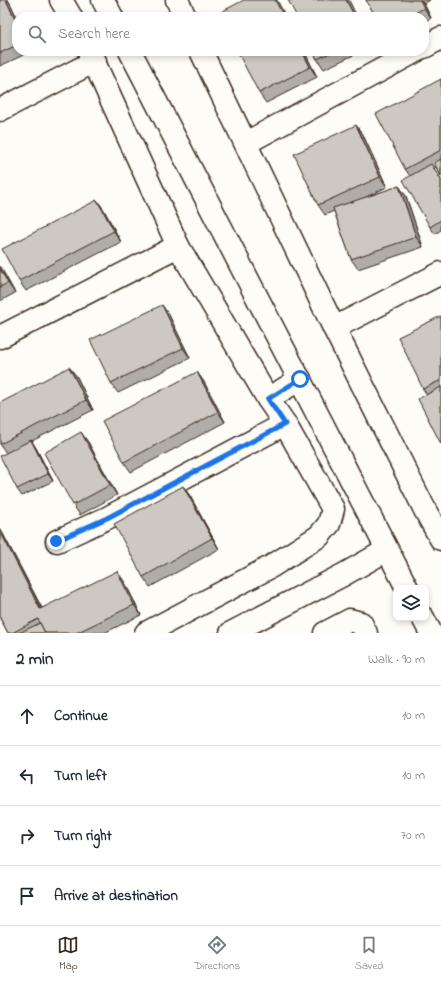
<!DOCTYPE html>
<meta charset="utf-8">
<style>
body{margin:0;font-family:"Indie Flower",sans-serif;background:#f6f6f7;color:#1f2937}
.controls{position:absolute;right:12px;bottom:12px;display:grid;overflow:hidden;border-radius:8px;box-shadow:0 2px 6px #0003}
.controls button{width:36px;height:36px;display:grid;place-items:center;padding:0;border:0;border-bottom:1px solid #e0e1e3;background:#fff;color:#1f2937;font:20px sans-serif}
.stop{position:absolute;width:12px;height:12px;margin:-9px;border:3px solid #1a73e8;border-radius:50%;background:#fff}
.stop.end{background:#1a73e8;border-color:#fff;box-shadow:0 1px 4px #0008}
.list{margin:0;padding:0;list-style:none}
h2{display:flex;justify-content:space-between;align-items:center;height:52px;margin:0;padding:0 16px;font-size:17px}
h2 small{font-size:13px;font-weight:400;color:#747a83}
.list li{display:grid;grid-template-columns:26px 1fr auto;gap:12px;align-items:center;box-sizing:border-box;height:60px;padding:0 16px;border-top:1px solid #e0e1e3}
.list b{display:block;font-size:15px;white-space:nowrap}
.list em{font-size:13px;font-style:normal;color:#747a83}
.icon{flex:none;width:22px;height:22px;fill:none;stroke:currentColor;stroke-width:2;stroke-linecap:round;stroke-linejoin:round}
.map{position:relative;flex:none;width:441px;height:633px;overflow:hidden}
.search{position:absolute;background:#fff;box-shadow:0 2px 6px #0003;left:12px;right:12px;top:12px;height:44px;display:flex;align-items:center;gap:10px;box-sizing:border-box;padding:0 14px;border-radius:16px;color:#747a83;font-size:15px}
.sheet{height:292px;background:#fff}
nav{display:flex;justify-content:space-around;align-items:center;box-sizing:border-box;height:56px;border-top:1px solid #e0e1e3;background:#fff;font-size:11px;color:#747a83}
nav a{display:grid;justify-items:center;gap:2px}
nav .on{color:#3b2a1e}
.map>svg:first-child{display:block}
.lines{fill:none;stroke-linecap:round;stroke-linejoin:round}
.minor-casing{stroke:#3b2a1e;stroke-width:25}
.minor{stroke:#fdfcf7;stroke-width:22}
.wall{fill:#b0aca7;stroke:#3b2a1e}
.shaded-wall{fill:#908c88;stroke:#3b2a1e}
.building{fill:#cdc8c2;stroke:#3b2a1e}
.route{stroke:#1a73e8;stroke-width:5}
</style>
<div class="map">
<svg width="441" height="633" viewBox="0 0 441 633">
<rect width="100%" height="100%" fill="#fdfcf7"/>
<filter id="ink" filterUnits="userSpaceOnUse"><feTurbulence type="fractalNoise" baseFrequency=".025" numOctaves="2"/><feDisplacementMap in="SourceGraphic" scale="8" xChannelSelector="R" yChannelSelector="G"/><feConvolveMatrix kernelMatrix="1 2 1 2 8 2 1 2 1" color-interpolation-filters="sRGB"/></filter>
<g filter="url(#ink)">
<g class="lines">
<defs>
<g id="minor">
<path d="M 61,0 L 71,17"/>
<path d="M 103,0 L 112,17"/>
<path d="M 177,0 L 185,17"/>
<path d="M 424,47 L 441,38"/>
<path d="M 89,51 L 178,246 L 268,399 L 285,424 L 333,509 L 329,524 L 319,536 L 272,566 L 146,633"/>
<path d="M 130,51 L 407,588"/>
<path d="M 201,51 L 334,328 L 426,512 L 441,539"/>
<path d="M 0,110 L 95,61"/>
<path d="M 246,143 L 416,51"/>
<path d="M 334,328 L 441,273"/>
<path d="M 0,337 L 178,246"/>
<path d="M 268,399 L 300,379"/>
<path d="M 57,541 L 107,518 L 285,424"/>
<path d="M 423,618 L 431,633"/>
<path d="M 231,633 L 343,575 L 387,550"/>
<path d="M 325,633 L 350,620 L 361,623 L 366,633"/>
</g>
</defs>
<use href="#minor" class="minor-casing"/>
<use href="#minor" class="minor"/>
</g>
<g class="wall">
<path d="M 0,0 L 8,0 L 10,3 L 17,18 L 17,51 L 32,51 L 0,66 Z"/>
<path d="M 366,0 L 430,0 L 424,4 L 431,18 L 424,22 L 424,17 L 376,17 Z"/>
<path d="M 304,51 L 317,77 L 266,103 L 259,93 Z"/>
<path d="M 313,51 L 362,51 L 324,69 L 317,59 Z"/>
<path d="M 441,79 L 441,176 L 436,167 L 434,168 L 441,179 L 441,230 L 435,234 L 430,227 L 410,176 L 405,169 Z"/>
<path d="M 356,125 L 363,135 L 387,187 L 362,199 L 399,186 L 406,196 L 423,247 L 358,269 L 351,259 L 334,211 L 325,215 L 318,205 Z"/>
<path d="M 97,200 L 104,210 L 121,242 L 26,291 L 19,281 Z"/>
<path d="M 0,266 L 15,293 L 0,301 Z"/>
<path d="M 169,315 L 190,358 L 118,393 L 111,383 Z"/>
<path d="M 441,316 L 441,444 L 427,395 L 423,389 Z"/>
<path d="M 69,367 L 77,377 L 93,410 L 32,441 L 36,448 L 53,481 L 22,496 L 17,489 L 6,453 L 0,444 Z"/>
<path d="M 197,372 L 204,382 L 225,422 L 131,472 L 124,462 Z"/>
<path d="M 88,442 L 117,495 L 80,515 L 73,505 Z"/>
<path d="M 183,486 L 190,496 L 219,549 L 150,587 L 143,577 Z"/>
<path d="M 0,529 L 2,532 L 42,608 L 124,581 L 141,615 L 104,633 L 8,633 L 0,618 Z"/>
</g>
<g class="shaded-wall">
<path d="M 6,0 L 8,0 L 10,3 L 17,18 L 17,23 Z"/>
<path d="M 275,0 L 277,0 L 286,17 L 284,17 Z"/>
<path d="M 346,0 L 349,0 L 357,17 L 355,17 Z"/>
<path d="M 420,0 L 421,0 L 424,4 L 431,18 L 424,8 Z"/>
<path d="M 302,51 L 304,51 L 317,77 L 310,67 Z"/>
<path d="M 356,125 L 363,135 L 387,187 L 380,177 Z"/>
<path d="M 399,186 L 406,196 L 423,247 L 416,237 Z"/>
<path d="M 97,200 L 104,210 L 121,242 L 114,231 Z"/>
<path d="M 0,266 L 15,293 L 8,283 L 0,269 Z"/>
<path d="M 162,305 L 169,315 L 190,358 L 183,348 Z"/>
<path d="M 69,367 L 77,377 L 93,410 L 86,400 Z"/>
<path d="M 197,372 L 204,382 L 225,422 L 218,412 Z"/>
<path d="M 81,432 L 88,442 L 117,495 L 110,485 Z"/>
<path d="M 31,440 L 36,448 L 53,481 L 48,474 Z"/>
<path d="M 183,486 L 190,496 L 219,549 L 212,538 Z"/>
<path d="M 0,529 L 2,532 L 47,619 L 40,609 L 0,531 Z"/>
<path d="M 117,571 L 124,581 L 141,615 L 134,605 Z"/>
</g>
<g class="building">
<path d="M 0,0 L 6,0 L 17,23 L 17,45 L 0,53 Z"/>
<path d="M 244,0 L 275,0 L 284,17 L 219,17 L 217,14 Z"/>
<path d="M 288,0 L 346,0 L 355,17 L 297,17 Z"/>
<path d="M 366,0 L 420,0 L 424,8 L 408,17 L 376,17 Z"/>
<path d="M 237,51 L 302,51 L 310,67 L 259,93 Z"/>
<path d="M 313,51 L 334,51 L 317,59 Z"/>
<path d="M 441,79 L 441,150 L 405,169 L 376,114 Z"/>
<path d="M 356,125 L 380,177 L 318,205 L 294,154 Z"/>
<path d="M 441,159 L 441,176 L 434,163 Z"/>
<path d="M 431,164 L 441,180 L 441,220 L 430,227 L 403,180 Z"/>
<path d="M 399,186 L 416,237 L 351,259 L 333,208 Z"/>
<path d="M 97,200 L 114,231 L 19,281 L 2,249 Z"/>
<path d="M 0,269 L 8,283 L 0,287 Z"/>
<path d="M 162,305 L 183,348 L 111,383 L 90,340 Z"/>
<path d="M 441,316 L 441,380 L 423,389 L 398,337 Z"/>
<path d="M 69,367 L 86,400 L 0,444 L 0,403 Z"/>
<path d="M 197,372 L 218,412 L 124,462 L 102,421 Z"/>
<path d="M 441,387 L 441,444 L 418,399 Z"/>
<path d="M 81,432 L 110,485 L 73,505 L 44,453 Z"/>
<path d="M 31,440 L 48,474 L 17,489 L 0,456 Z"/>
<path d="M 183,486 L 212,538 L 143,577 L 114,524 Z"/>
<path d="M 0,531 L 40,609 L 117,571 L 134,605 L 76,633 L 45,633 L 38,619 L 12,633 L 8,633 L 0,618 Z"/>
<path d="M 40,623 L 45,633 L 19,633 Z"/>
</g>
</g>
<g class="lines" filter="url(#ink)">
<path class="route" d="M 56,541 L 107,518 L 285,424 L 268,399 L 300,379"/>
</g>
</svg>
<div class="controls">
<button><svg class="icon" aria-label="layers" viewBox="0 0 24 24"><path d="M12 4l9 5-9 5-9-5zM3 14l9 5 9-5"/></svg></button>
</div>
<div class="stop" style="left:300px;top:379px"></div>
<div class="stop end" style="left:56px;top:541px"></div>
<div class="search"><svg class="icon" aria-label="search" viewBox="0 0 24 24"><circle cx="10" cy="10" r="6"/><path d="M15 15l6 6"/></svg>Search here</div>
</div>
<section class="sheet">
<h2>2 min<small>Walk · 90 m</small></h2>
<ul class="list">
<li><svg class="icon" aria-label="ahead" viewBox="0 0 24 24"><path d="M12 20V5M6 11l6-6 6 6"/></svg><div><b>Continue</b></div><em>10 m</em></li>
<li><svg class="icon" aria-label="left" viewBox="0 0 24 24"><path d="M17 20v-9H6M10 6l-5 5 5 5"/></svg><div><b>Turn left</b></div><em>10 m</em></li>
<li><svg class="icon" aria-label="right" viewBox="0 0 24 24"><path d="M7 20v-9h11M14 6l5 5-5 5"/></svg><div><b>Turn right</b></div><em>70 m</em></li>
<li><svg class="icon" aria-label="arrive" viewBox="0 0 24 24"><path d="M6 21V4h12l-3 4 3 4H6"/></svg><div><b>Arrive at destination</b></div></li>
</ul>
</section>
<nav>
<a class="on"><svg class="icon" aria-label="map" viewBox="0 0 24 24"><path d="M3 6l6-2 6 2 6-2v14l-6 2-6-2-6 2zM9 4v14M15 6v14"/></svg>Map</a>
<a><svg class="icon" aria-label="directions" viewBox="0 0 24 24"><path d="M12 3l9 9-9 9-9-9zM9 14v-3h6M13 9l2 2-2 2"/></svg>Directions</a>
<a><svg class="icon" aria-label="saved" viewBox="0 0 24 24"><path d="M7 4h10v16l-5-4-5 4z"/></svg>Saved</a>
</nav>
